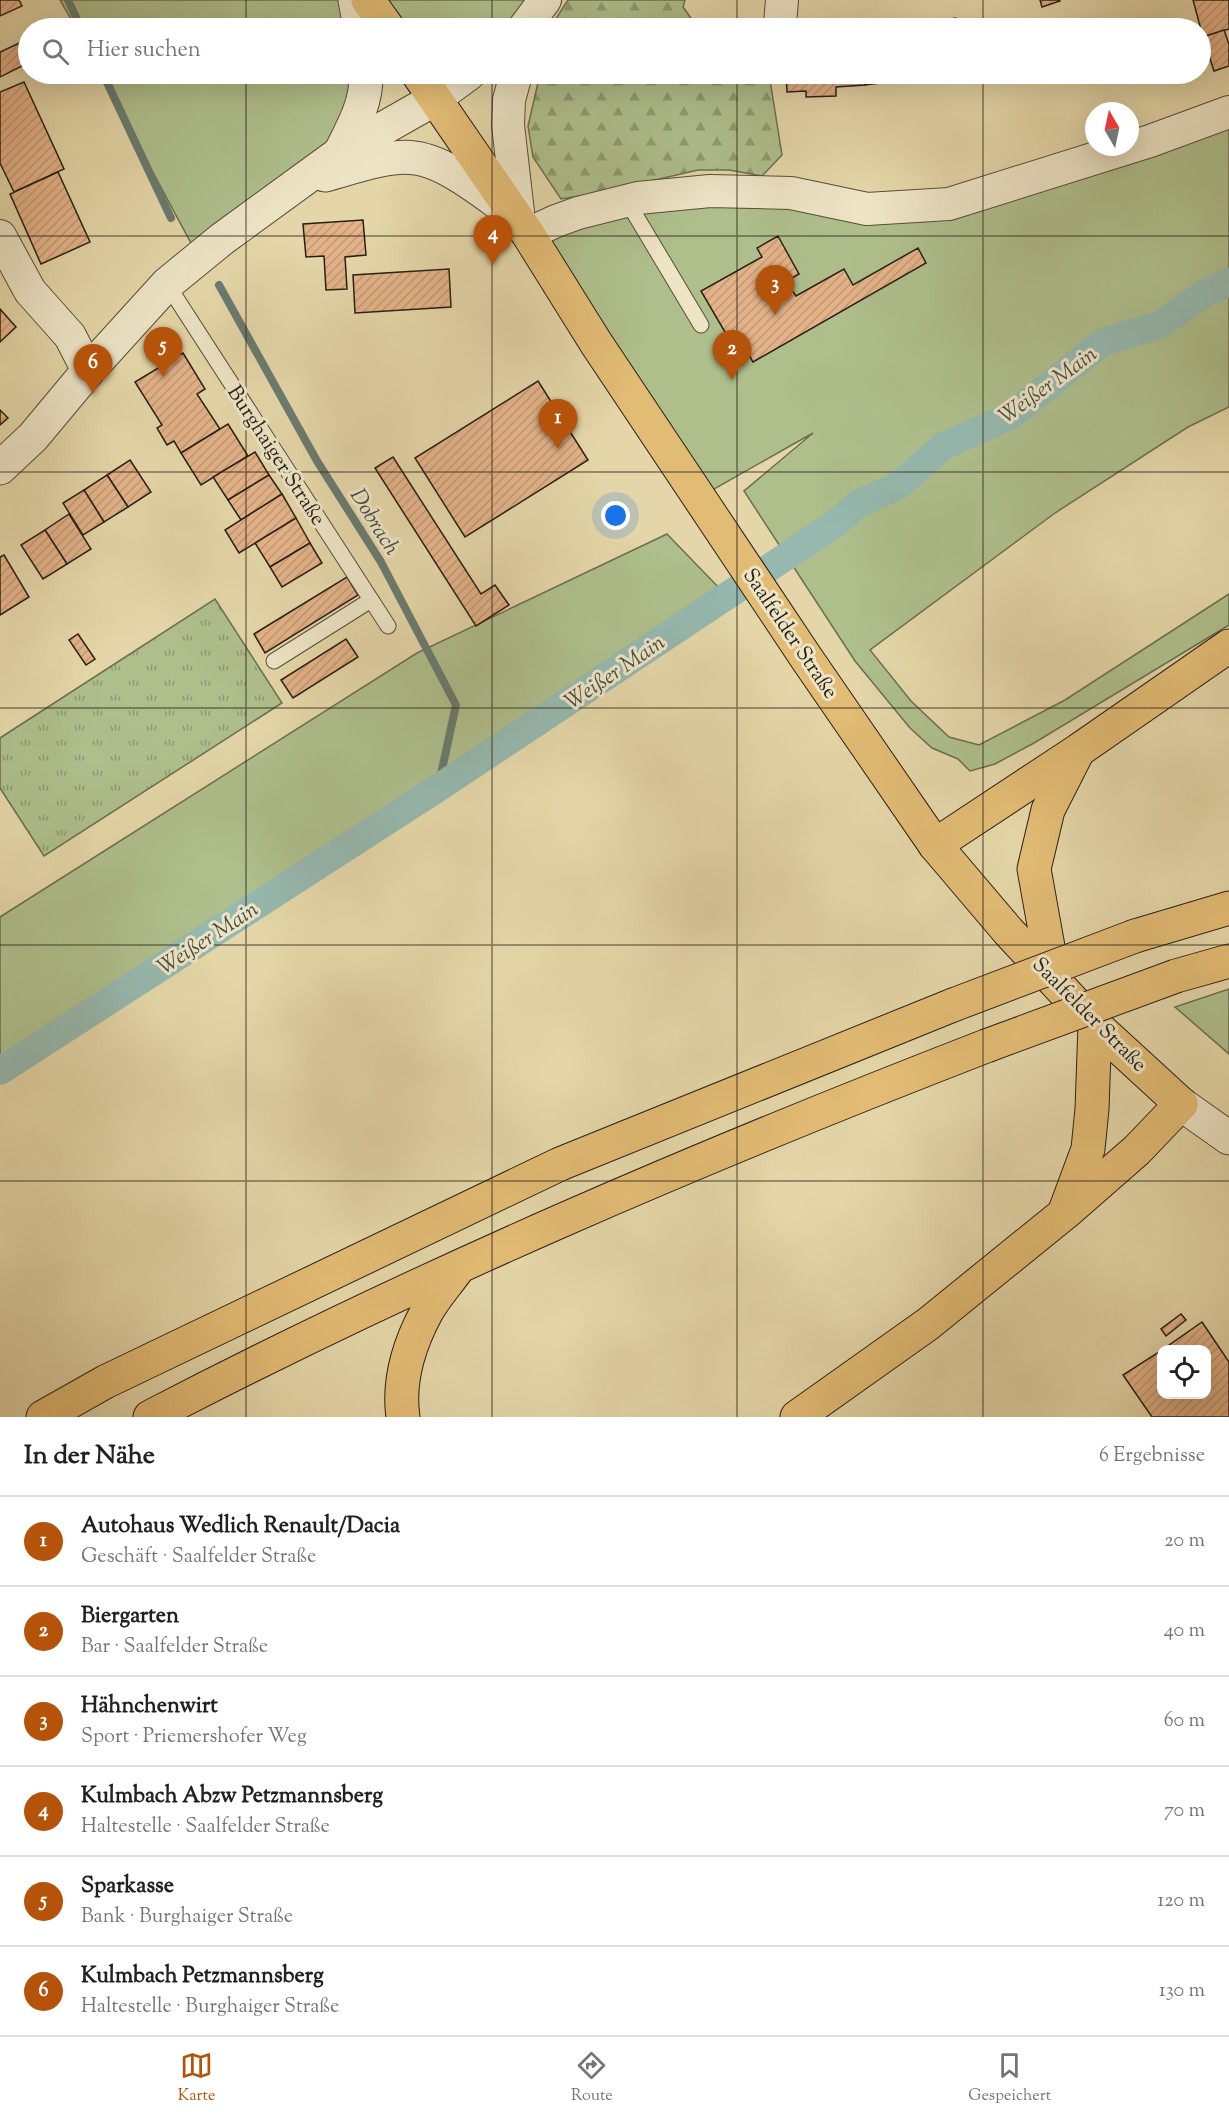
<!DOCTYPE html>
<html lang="de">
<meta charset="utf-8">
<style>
body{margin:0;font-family:"Sorts Mill Goudy",serif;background:#f6f6f6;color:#202124}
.controls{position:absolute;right:18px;bottom:18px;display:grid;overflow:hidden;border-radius:12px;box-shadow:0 6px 24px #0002}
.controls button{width:54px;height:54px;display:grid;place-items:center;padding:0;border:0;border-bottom:2px solid #e0e0e0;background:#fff;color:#202124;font:30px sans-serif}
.compass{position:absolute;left:1085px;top:102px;width:54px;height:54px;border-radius:50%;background:#fff;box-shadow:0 6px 24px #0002;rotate:351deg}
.you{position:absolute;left:616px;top:516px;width:21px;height:21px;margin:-15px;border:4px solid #fff;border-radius:50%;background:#1a73e8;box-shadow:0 0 0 9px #1a73e833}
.badge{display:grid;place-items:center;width:39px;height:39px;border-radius:50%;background:#b45309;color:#fff;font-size:20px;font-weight:700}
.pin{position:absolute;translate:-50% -50px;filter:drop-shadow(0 2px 3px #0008)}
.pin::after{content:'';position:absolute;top:32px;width:21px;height:18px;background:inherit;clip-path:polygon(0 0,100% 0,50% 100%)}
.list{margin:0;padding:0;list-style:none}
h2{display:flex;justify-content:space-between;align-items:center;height:78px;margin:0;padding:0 24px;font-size:26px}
h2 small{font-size:20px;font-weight:400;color:#757577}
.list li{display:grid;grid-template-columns:39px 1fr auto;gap:18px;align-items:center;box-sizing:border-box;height:90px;padding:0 24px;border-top:2px solid #e0e0e0}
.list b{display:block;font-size:22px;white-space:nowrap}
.list p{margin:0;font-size:20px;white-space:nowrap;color:#757577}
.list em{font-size:20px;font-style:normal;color:#757577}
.icon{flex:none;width:33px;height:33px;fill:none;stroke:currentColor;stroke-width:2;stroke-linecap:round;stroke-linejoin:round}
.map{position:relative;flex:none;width:1229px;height:1417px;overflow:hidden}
.search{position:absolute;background:#fff;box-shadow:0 6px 24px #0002;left:18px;right:18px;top:18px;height:66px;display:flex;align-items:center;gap:15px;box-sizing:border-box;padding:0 21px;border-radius:33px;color:#757577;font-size:22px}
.sheet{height:618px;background:#fff}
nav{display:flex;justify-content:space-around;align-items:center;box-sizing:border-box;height:84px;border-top:2px solid #e0e0e0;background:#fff;font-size:16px;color:#757577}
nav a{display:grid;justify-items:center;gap:3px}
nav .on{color:#b45309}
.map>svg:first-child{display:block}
.grass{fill:#aebf8c;stroke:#6b6f50;stroke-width:1.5}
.forest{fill:url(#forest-firs);stroke:#6b6f50;stroke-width:1.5}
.park{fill:url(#park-tufts);stroke:#6b6f50;stroke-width:1.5}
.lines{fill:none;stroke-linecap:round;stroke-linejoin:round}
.stream{stroke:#6a7b70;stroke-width:8}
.canal{stroke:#96b8ae;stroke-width:28}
.building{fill:url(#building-hatch);stroke:#281f14;stroke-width:1.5}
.service-casing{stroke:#574d39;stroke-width:17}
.minor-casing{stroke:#574d39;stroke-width:34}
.tertiary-casing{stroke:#574d39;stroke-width:35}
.primary-casing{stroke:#281f14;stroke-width:35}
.trunk-casing{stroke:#281f14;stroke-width:35}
.service{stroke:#ede4c6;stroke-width:15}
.minor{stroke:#ede4c6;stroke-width:32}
.tertiary{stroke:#ede4c6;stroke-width:33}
.primary{stroke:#e2bb74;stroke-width:33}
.trunk{stroke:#e2bb74;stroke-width:33}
.trunk-bridge-casing{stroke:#281f14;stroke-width:35;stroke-linecap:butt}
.trunk-bridge{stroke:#e2bb74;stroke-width:33}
.grid{fill:none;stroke:#281f14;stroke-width:1.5;stroke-opacity:0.55}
.labels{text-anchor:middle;stroke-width:6;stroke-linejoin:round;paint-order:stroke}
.street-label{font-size:21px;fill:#281f14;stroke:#ede4c6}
.water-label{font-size:22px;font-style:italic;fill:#494d42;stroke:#ede4c6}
</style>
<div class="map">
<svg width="1229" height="1417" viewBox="0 0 1229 1417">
<defs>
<pattern id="forest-firs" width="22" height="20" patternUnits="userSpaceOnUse" patternTransform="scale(1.5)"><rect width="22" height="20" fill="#aebf8c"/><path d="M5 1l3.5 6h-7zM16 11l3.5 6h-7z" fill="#8e9b71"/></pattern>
<pattern id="park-tufts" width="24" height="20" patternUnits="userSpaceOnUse" patternTransform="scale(1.5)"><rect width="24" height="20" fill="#aebf8c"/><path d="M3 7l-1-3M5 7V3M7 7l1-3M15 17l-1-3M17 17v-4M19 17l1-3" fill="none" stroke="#8e9b71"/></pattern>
<pattern id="building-hatch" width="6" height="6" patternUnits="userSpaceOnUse" patternTransform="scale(1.5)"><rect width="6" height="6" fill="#e3b288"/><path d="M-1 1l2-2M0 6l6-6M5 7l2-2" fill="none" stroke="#c39974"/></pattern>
</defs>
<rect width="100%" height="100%" fill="#e4d6a8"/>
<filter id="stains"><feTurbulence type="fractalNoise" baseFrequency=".00333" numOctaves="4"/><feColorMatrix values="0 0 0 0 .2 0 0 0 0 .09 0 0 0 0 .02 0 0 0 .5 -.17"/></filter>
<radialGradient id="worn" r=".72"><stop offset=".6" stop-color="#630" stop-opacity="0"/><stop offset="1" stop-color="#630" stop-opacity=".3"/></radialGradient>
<g class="grass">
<path d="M 60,0 L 353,0 L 357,28 L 76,28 Z"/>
<path d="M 363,0 L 544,0 L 523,28 L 384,28 Z"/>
<path d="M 100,74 L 364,74 L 366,89 L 303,180 L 199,258 Z"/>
<path d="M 1229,120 L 1229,407 L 1188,427 L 1055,513 L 870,650 L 911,701 L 949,737 L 979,745 L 1065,700 L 1229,594 L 1229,625 L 1034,743 L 995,764 L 970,771 L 958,759 L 932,748 L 910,728 L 855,661 L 744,491 L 813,433 L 700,497 L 528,234 L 627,201 L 949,204 Z"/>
<path d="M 667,534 L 723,592 L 0,1065 L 0,917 L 417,653 Z"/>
<path d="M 1229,989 L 1229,1054 L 1175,1007 Z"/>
</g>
<g class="forest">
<path d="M 568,0 L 685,0 L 683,7 L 698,28 L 550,28 Z"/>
<path d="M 540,74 L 769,74 L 782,155 L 762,176 L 729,170 L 698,170 L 599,193 L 561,199 L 533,157 L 528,126 Z"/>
</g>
<path class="park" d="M 215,599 L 282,703 L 44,856 L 0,788 L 0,738 Z"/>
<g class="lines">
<g class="stream">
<path d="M 68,0 L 81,28"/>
<path d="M 103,74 L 171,218"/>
<path d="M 219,285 L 317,461 L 381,562 L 456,705 L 438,788"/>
</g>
<path class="canal" d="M 0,1071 L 438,788 L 835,524 L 859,503 L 892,489 L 904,481 L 942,447 L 1012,415 L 1103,342 L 1159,325 L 1207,292 L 1229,282"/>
</g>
<g class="building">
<path d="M 0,0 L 19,0 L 22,6 L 0,16 Z"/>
<path d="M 1040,0 L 1059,0 L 1060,1 L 1042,7 Z"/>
<path d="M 1193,0 L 1229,0 L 1229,29 L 1203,37 Z"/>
<path d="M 956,18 L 957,26 L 974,24 L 974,28 L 914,28 L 914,24 Z"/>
<path d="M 1224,30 L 1229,44 L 1229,66 L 1214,71 L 1203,37 Z"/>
<path d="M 28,39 L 28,63 L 0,77 L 0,52 Z"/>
<path d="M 786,74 L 863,74 L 865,85 L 836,87 L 836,96 L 806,97 L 806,91 L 787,92 Z"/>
<path d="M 863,74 L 954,74 L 865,85 Z"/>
<path d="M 24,82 L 64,169 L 14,192 L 0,163 L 0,92 Z"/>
<path d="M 58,172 L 90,242 L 41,264 L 10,194 Z"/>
<path d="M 363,220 L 366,255 L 345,257 L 347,289 L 326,290 L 324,256 L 306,257 L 303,224 Z"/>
<path d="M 778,236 L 799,274 L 779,286 L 783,293 L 791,289 L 796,296 L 844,269 L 853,285 L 918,248 L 926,263 L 753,362 L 737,334 L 729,339 L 701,291 L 762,257 L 757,248 Z"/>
<path d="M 449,269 L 451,307 L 355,313 L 353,275 Z"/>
<path d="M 0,309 L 16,327 L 0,342 Z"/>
<path d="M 183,353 L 205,389 L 197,394 L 220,429 L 181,453 L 174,441 L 167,445 L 157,428 L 162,425 L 135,382 Z"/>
<path d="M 538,381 L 588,460 L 465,537 L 415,458 Z"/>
<path d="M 0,410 L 8,418 L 0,425 Z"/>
<path d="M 228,424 L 248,456 L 201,485 L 181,453 Z"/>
<path d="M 255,452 L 269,475 L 228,500 L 213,477 Z"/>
<path d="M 393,457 L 481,594 L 495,585 L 509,605 L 476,626 L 375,468 Z"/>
<path d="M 130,460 L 151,492 L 128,507 L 107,475 Z"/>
<path d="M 107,475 L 128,507 L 104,522 L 84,490 Z"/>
<path d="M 269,475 L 282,494 L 241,520 L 228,500 Z"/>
<path d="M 84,490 L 104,522 L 83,535 L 63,503 Z"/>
<path d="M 282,494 L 296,518 L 239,553 L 225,530 Z"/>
<path d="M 69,514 L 91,549 L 67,564 L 45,530 Z"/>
<path d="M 296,518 L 310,543 L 270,567 L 255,543 Z"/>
<path d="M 45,530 L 67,564 L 43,579 L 21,545 Z"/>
<path d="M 310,543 L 322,563 L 282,587 L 270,567 Z"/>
<path d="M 4,555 L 29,597 L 0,615 L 0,557 Z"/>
<path d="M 347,577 L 358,595 L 265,653 L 254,634 Z"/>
<path d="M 78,634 L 95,659 L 86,665 L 69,640 Z"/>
<path d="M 346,639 L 358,657 L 293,698 L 281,680 Z"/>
<path d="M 1181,1314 L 1186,1320 L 1166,1336 L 1161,1329 Z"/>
<path d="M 1202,1322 L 1229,1362 L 1229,1417 L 1152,1417 L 1123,1375 L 1162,1350 L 1162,1394 L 1206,1394 L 1206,1350 L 1162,1350 Z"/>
</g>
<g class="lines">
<defs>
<g id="service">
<path d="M 627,201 L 701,325"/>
<path d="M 167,284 L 388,626"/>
<path d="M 274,661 L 371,600"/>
</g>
<g id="minor">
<path d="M 780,24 L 782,0"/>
<path d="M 524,28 L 545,0"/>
<path d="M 516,74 L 509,100 L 508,125 L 519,221"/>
<path d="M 435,99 L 469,74"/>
<path d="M 528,234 L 556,221 L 578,213 L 638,198 L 710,191 L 791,193 L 867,209 L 949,204 L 1150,141 L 1229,112"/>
<path d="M 0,236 L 30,291 L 70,336 L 88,371"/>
</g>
<g id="tertiary">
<path d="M 355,0 L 360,28"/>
<path d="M 340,153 C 353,127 367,103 366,74"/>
<path d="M 325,175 C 351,168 389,154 415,158 C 447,162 485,194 511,212"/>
<path d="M 0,468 L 33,437 L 88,371 L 167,284 L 222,239 L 340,153 L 435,99"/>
<path d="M 1181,1104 L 1229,1138"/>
</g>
<g id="primary">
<path d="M 368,0 L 388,28"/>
<path d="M 418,74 L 528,234 L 596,343 L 807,659 L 935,845 L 1008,931 L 1095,1025 L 1181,1104"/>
</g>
<g id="trunk">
<path d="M 935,845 L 1079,750 L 1229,646"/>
<path d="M 1135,936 L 1229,908"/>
<path d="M 1176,976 L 1229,961"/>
<path d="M 1054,980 L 1034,869 L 1048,810 L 1078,751"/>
<path d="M 1065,1211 L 1088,1149 L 1092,1109 L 1095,1025"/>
<path d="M 43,1417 L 105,1382 L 560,1164 L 953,1005"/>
<path d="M 150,1417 C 421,1276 702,1156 986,1046"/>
<path d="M 403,1417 C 398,1382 409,1345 426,1313 C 434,1298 446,1285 456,1271"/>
<path d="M 797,1417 L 928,1324 L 1065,1213 L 1137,1150 L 1181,1104"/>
</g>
</defs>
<use href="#service" class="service-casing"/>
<use href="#minor" class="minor-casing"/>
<use href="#tertiary" class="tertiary-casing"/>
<use href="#primary" class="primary-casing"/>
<use href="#trunk" class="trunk-casing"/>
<use href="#service" class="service"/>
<use href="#minor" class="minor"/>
<use href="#tertiary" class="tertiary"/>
<use href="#primary" class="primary"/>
<use href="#trunk" class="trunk"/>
<defs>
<g id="trunk-bridge">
<path d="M 953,1005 L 1135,936"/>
<path d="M 986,1046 L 1176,976"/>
</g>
</defs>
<use href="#trunk-bridge" class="trunk-bridge-casing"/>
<use href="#trunk-bridge" class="trunk-bridge"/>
</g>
<path class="grid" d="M 246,0 L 246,28M 492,0 L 492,28M 737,0 L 737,28M 983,0 L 983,28M 246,74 L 246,1417M 492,74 L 492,1417M 737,74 L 737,1417M 983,74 L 983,1417M 0,236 L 1229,236M 0,472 L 1229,472M 0,708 L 1229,708M 0,945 L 1229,945M 0,1181 L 1229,1181"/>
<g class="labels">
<g class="street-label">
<text transform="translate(277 455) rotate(57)" y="7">Burghaiger Straße</text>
<text transform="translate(791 633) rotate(56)" y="7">Saalfelder Straße</text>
<text transform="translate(1090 1014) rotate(45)" y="7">Saalfelder Straße</text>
</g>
<g class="water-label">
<text transform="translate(1047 384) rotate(-36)" y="8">Weißer Main</text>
<text transform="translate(376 521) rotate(58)" y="8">Dobrach</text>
<text transform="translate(614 671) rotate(-34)" y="8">Weißer Main</text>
<text transform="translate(207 937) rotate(-33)" y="8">Weißer Main</text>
</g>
</g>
<rect width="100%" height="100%" filter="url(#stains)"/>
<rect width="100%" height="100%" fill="url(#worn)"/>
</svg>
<div class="controls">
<button><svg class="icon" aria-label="locate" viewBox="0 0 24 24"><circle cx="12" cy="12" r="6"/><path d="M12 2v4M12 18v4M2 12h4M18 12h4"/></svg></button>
</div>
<svg class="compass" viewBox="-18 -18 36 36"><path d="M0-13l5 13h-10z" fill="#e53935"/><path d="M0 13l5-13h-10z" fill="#757577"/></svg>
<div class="you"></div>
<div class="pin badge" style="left:558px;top:449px">1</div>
<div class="pin badge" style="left:732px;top:380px">2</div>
<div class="pin badge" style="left:775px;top:315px">3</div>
<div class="pin badge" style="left:493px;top:265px">4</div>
<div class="pin badge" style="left:163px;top:377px">5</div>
<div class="pin badge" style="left:93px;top:394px">6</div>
<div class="search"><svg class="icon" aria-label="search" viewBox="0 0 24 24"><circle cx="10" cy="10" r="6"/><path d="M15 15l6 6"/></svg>Hier suchen</div>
</div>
<section class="sheet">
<h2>In der Nähe<small>6 Ergebnisse</small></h2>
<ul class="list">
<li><span class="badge">1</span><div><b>Autohaus Wedlich Renault/Dacia</b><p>Geschäft · Saalfelder Straße</p></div><em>20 m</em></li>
<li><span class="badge">2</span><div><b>Biergarten</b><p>Bar · Saalfelder Straße</p></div><em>40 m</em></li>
<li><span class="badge">3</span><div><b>Hähnchenwirt</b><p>Sport · Priemershofer Weg</p></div><em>60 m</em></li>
<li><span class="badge">4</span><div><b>Kulmbach Abzw Petzmannsberg</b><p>Haltestelle · Saalfelder Straße</p></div><em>70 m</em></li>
<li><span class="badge">5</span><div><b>Sparkasse</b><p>Bank · Burghaiger Straße</p></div><em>120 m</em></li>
<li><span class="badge">6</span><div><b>Kulmbach Petzmannsberg</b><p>Haltestelle · Burghaiger Straße</p></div><em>130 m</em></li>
</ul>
</section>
<nav>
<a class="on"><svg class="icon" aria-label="map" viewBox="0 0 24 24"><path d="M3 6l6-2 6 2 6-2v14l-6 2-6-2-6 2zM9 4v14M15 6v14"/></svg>Karte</a>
<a><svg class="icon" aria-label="directions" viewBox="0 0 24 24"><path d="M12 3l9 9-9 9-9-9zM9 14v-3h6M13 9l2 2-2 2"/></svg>Route</a>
<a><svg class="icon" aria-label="saved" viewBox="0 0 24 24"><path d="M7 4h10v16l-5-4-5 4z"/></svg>Gespeichert</a>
</nav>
